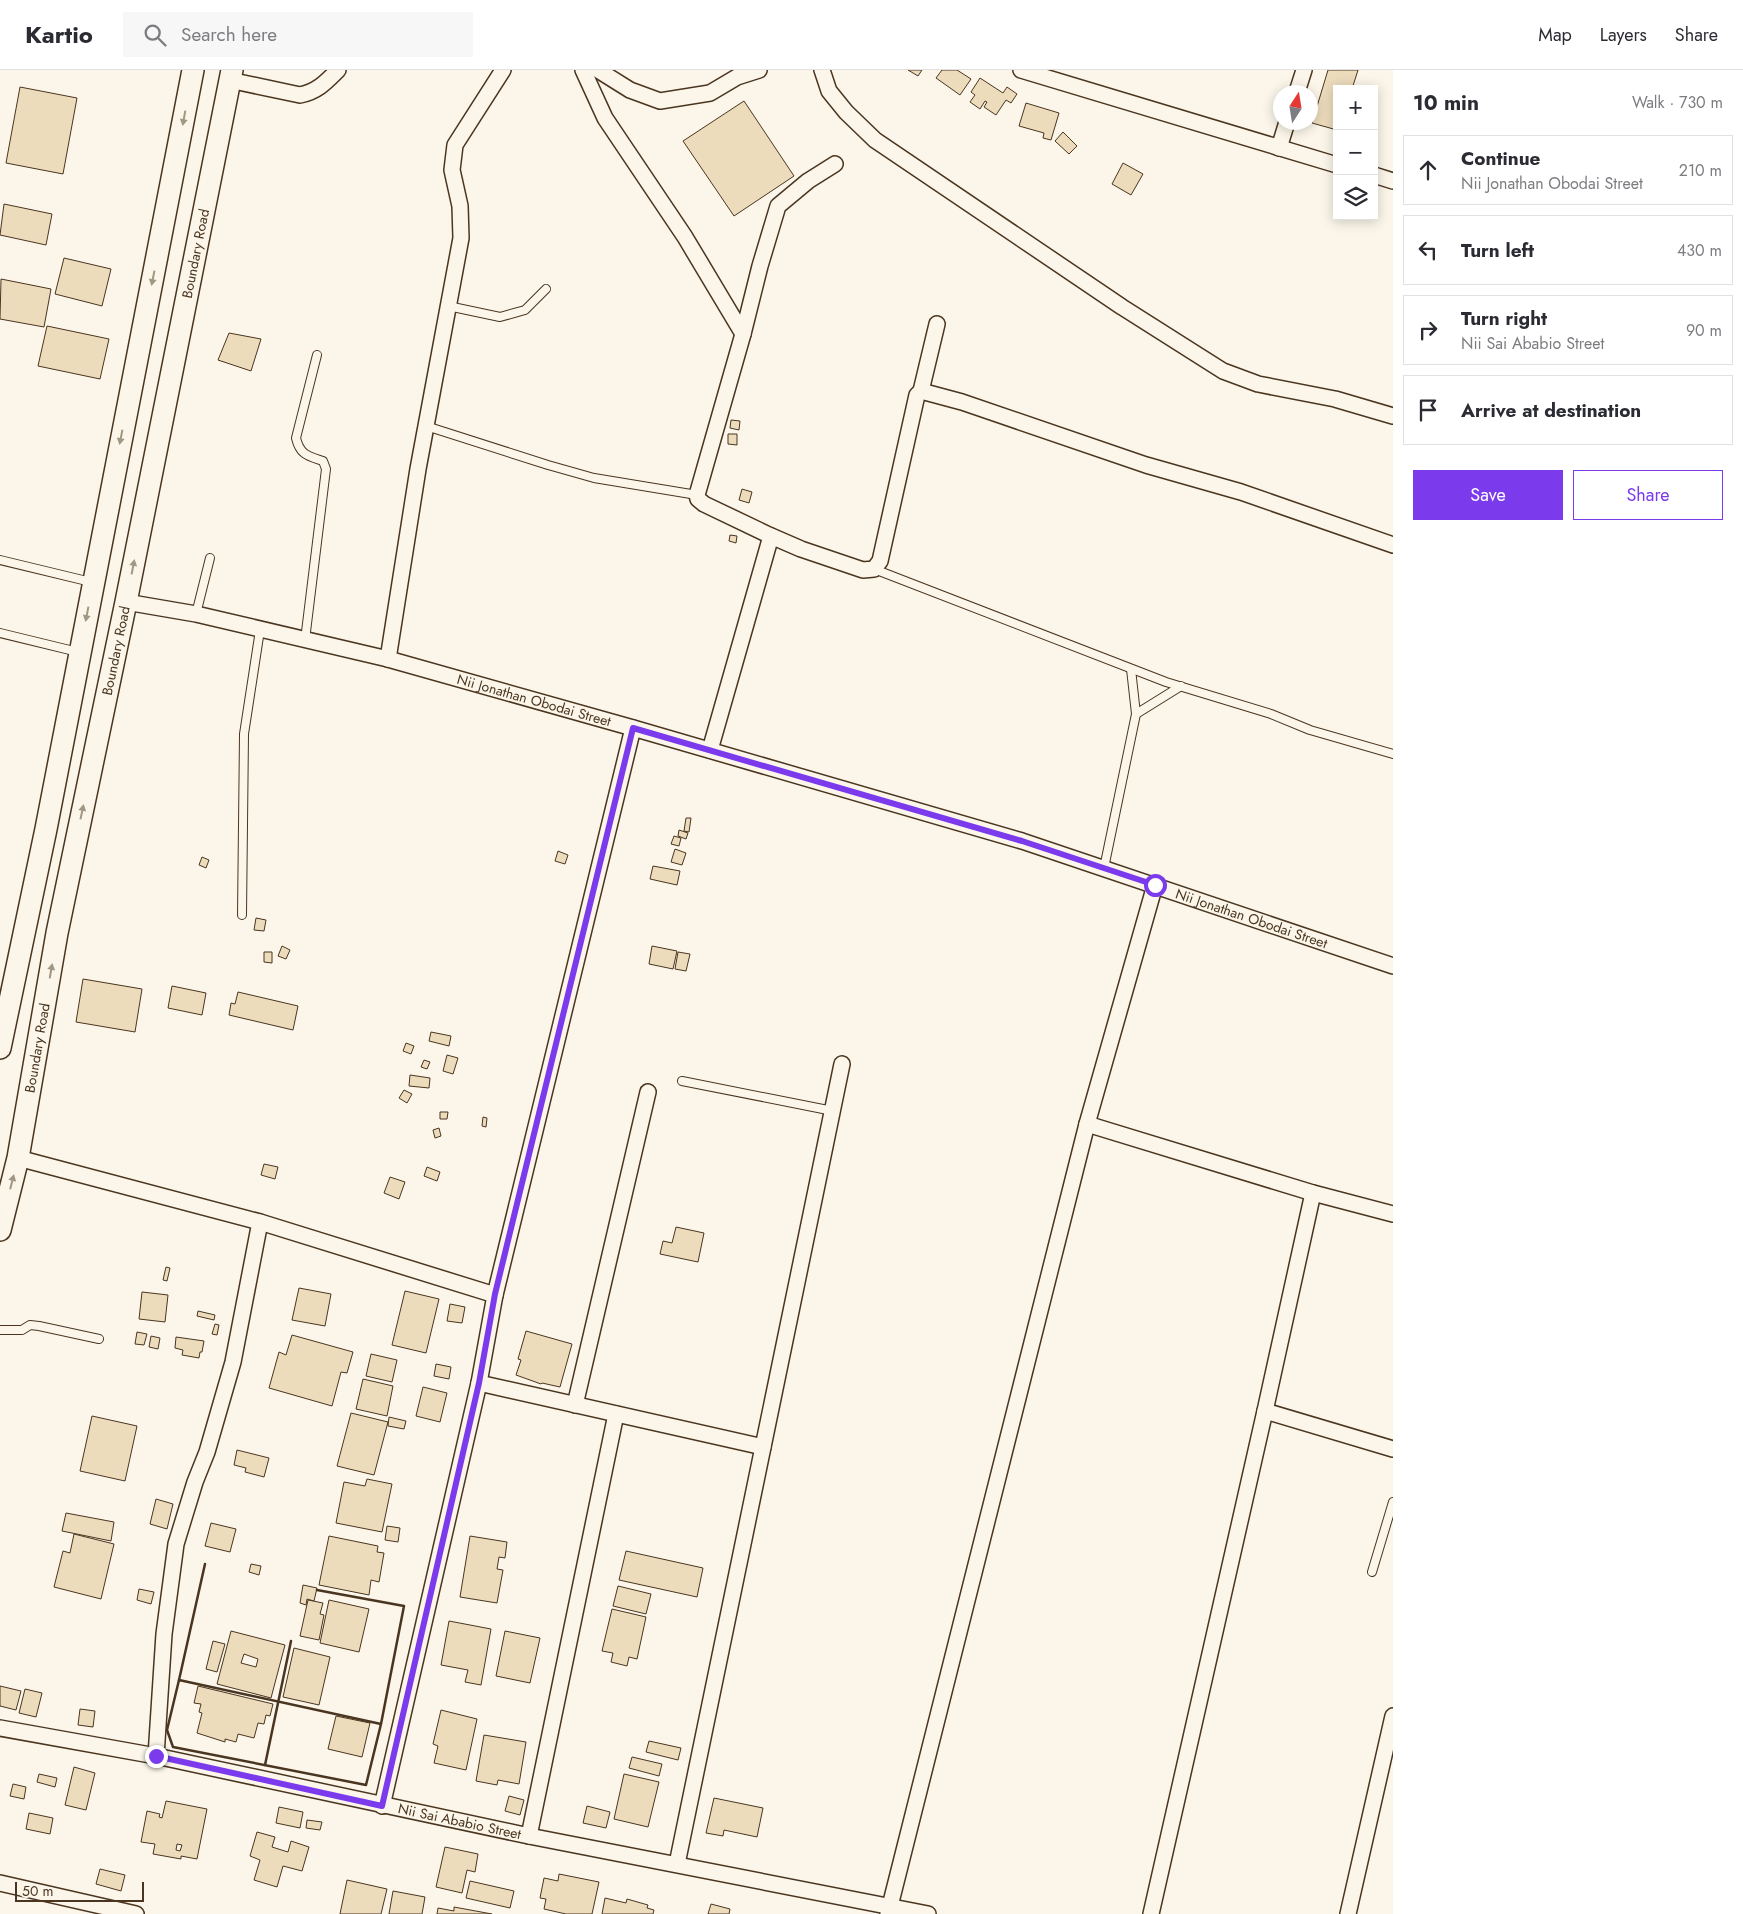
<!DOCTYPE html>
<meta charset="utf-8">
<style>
body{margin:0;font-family:Jost,sans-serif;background:#f7f7f7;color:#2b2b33}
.controls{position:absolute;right:15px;top:15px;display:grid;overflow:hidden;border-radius:0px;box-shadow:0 2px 12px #0003}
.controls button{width:45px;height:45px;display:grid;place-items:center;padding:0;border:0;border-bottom:1px solid #e1e1e2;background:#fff;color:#2b2b33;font:25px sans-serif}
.compass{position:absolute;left:1273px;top:15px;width:45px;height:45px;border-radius:50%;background:#fff;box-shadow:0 2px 12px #0003;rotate:12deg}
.scale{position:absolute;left:15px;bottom:12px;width:129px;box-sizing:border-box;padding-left:5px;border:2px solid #4a3520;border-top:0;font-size:14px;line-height:18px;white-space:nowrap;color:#4a3520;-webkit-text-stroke:4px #fbf6e9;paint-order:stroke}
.stop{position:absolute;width:15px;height:15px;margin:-11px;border:4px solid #7c3aed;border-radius:50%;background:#fff}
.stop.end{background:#7c3aed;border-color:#fff;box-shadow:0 1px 5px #0008}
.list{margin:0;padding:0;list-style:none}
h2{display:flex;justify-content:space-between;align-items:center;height:65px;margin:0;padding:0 20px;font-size:21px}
h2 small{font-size:16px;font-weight:400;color:#7c7c81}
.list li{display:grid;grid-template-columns:32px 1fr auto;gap:15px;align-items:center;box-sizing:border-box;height:70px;margin:0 10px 10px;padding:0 10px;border:1px solid #e1e1e2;border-radius:0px}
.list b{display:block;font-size:19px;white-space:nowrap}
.list p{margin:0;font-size:16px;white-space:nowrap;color:#7c7c81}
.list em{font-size:16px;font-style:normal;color:#7c7c81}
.actions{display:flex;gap:10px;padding:15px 20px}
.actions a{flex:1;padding:11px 0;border:1px solid #7c3aed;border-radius:0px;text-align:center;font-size:18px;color:#7c3aed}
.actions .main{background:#7c3aed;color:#fff}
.icon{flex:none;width:28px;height:28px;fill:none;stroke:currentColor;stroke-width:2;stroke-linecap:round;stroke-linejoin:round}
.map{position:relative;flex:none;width:1393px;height:1844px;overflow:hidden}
header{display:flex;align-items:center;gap:30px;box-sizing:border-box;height:70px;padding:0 25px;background:#fff;border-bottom:1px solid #e1e1e2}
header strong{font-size:24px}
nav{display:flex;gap:28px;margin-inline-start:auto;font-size:18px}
.search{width:350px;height:45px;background:#f7f7f7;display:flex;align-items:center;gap:12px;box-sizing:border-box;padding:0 18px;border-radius:0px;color:#7c7c81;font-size:19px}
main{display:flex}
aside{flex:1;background:#fff}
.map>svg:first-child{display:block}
.building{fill:#ecdcbc;stroke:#4a3520;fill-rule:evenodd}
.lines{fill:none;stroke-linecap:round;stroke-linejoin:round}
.service-casing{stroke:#4a3520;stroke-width:10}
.minor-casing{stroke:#4a3520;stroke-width:18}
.secondary-casing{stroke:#4a3520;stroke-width:24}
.service{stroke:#fbf6e9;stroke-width:8}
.minor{stroke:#fbf6e9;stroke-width:15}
.secondary{stroke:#fbf6e9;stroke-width:21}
.wall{stroke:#4a3520;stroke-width:2.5}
.oneway{fill:#a29684}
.route{stroke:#7c3aed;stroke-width:6}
.labels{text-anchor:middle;stroke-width:4;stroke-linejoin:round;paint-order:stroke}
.street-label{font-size:14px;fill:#4a3520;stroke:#fbf6e9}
</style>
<header>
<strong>Kartio</strong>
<div class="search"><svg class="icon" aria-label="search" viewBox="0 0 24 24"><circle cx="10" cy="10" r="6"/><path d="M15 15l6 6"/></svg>Search here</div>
<nav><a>Map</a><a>Layers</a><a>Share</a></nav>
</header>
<main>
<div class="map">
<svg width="1393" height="1844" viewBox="0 0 1393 1844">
<rect width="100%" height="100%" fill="#fbf6e9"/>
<g class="building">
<path d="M 908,0 L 922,0 L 918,6 Z"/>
<path d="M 942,0 L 957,0 L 971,9 L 960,25 L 936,8 Z"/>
<path d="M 1328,0 L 1358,0 L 1352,19 L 1337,19 L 1337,60 L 1312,53 Z"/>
<path d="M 980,8 L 1003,23 L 1007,17 L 1017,24 L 1011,33 L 1006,30 L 996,45 L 984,37 L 987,32 L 985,31 L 980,39 L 970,32 L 975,25 L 971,22 Z"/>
<path d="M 20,17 L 77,28 L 63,104 L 6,93 Z"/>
<path d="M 744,31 L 794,106 L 734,146 L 683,71 Z"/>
<path d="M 1026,33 L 1059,43 L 1051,70 L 1043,68 L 1044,63 L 1019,56 Z"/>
<path d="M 1063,62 L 1077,76 L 1069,84 L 1055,71 Z"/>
<path d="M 1123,93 L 1143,104 L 1131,125 L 1112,114 Z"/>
<path d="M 4,134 L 52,144 L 46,175 L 0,165 Z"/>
<path d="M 64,188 L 111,199 L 102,236 L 55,224 Z"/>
<path d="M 1,209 L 51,219 L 44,257 L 0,249 Z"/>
<path d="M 47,256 L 109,269 L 100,309 L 38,296 Z"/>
<path d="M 229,263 L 261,269 L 251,301 L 218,290 Z"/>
<path d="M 731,350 L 740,351 L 739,360 L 730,358 Z"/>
<path d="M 728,364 L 737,364 L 737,375 L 728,374 Z"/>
<path d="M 742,419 L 752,422 L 749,433 L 739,430 Z"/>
<path d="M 730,465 L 737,466 L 736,473 L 729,471 Z"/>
<path d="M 686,748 L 691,748 L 689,762 L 684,761 Z"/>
<path d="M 679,760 L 688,763 L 686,769 L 678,766 Z"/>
<path d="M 674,766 L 681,768 L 679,776 L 671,774 Z"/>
<path d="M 675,779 L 686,783 L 682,795 L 671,792 Z"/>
<path d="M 558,781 L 568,785 L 565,794 L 555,791 Z"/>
<path d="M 202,787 L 209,790 L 206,798 L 199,795 Z"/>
<path d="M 653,796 L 680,801 L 677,815 L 650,809 Z"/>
<path d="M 256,848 L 266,850 L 264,861 L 254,860 Z"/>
<path d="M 282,876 L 290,880 L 286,889 L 278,886 Z"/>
<path d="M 652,876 L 677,881 L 673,899 L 649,894 Z"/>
<path d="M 264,882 L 272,882 L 272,893 L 264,892 Z"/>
<path d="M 678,882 L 690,884 L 686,901 L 675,899 Z"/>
<path d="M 83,909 L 142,919 L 135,962 L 76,952 Z"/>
<path d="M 172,916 L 206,923 L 202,945 L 168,938 Z"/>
<path d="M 238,922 L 298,936 L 293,960 L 229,945 L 231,933 L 235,934 Z"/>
<path d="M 431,962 L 451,966 L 449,976 L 429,971 Z"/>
<path d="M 406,973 L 414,976 L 411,984 L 403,981 Z"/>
<path d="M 447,985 L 458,988 L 453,1004 L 443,1001 Z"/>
<path d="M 424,990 L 430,992 L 427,999 L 421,997 Z"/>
<path d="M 410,1005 L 430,1008 L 429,1018 L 409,1016 Z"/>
<path d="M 404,1020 L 412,1024 L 407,1033 L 399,1028 Z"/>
<path d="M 440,1042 L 448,1042 L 447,1049 L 440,1049 Z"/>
<path d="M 483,1047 L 487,1048 L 486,1057 L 482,1056 Z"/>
<path d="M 439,1058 L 441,1066 L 435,1068 L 433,1060 Z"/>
<path d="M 264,1094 L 278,1097 L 275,1109 L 261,1105 Z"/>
<path d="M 427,1097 L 440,1102 L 437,1111 L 424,1106 Z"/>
<path d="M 390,1107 L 405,1112 L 399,1129 L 384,1123 Z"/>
<path d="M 676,1157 L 704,1163 L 698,1192 L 660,1184 L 663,1171 L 672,1173 Z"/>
<path d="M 166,1197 L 170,1198 L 167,1211 L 163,1210 Z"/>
<path d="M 299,1218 L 331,1224 L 325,1256 L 292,1250 Z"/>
<path d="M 405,1221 L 439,1229 L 426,1283 L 392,1275 Z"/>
<path d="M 142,1222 L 168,1225 L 165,1252 L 139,1249 Z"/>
<path d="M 450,1234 L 465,1237 L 462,1253 L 447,1251 Z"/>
<path d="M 198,1241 L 215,1245 L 214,1250 L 197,1246 Z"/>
<path d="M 215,1254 L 219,1255 L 217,1265 L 212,1264 Z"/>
<path d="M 526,1261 L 572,1274 L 560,1317 L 542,1313 L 541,1314 L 516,1305 L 521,1290 L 518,1289 Z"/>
<path d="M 137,1262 L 147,1264 L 144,1275 L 135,1274 Z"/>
<path d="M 292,1265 L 353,1282 L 347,1303 L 341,1302 L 332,1336 L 269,1318 L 279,1282 L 286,1285 Z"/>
<path d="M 151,1266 L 160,1268 L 158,1279 L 149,1277 Z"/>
<path d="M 176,1267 L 204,1271 L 202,1282 L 200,1282 L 199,1288 L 182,1285 L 183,1280 L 175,1278 Z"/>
<path d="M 371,1284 L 397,1290 L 392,1312 L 366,1306 Z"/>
<path d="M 436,1294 L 451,1297 L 449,1309 L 434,1306 Z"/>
<path d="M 363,1309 L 393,1316 L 387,1346 L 356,1339 Z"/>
<path d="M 423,1317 L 447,1323 L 440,1352 L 416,1346 Z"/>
<path d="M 351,1343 L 388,1352 L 374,1405 L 337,1396 Z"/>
<path d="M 92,1346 L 137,1356 L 125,1411 L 80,1401 Z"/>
<path d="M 389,1347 L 406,1351 L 404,1359 L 388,1356 Z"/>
<path d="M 237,1380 L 269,1388 L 264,1407 L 245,1402 L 246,1398 L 234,1395 Z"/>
<path d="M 367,1409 L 392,1414 L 382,1462 L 336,1453 L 344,1412 L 365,1416 Z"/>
<path d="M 156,1429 L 173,1434 L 167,1459 L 150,1454 Z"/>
<path d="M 66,1443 L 114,1452 L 111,1471 L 62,1461 Z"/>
<path d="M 211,1453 L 236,1459 L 230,1482 L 205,1476 Z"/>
<path d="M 387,1456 L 400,1458 L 398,1472 L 385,1470 Z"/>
<path d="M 74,1464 L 114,1474 L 101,1529 L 54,1517 L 63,1481 L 70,1483 Z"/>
<path d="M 329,1466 L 378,1476 L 377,1482 L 384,1483 L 379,1512 L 371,1510 L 369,1525 L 319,1515 Z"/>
<path d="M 470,1466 L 507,1472 L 505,1488 L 499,1487 L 497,1499 L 503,1500 L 497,1533 L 460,1527 Z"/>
<path d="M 626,1481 L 703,1498 L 697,1527 L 619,1510 Z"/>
<path d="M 251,1494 L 261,1496 L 259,1505 L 249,1502 Z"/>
<path d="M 303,1515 L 317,1518 L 314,1531 L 307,1529 L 306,1535 L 300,1533 Z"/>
<path d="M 618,1516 L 651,1524 L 646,1544 L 613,1536 Z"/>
<path d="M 139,1519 L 154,1522 L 151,1534 L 137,1530 Z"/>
<path d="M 308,1530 L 323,1533 L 320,1544 L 324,1545 L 319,1570 L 300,1566 Z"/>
<path d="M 329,1530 L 369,1539 L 359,1582 L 320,1573 Z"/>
<path d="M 612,1539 L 646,1547 L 637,1589 L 629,1587 L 627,1596 L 611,1592 L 613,1583 L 602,1581 Z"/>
<path d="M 449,1551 L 491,1559 L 481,1615 L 465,1612 L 468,1600 L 441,1595 Z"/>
<path d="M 231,1561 L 285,1575 L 271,1628 L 217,1614 ZM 244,1584 L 258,1589 L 256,1597 L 241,1593 Z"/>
<path d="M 505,1561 L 540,1568 L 530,1613 L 496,1606 Z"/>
<path d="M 213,1571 L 225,1574 L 217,1602 L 206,1599 Z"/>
<path d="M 294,1578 L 330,1587 L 319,1635 L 283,1627 Z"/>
<path d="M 0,1616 L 21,1621 L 16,1640 L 0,1636 Z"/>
<path d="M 198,1616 L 273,1634 L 270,1646 L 266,1645 L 264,1654 L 258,1653 L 254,1668 L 238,1664 L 236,1672 L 225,1669 L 225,1672 L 197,1663 L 202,1643 L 199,1642 L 201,1634 L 194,1633 Z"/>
<path d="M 25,1619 L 42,1623 L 36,1647 L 19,1643 Z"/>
<path d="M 80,1639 L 95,1641 L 93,1657 L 78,1655 Z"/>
<path d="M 441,1640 L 477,1649 L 466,1700 L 434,1693 L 438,1676 L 433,1674 Z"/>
<path d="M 336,1646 L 370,1653 L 362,1687 L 328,1679 Z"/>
<path d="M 484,1665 L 526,1672 L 519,1714 L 498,1710 L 497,1715 L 476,1711 Z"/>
<path d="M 649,1671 L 681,1678 L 678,1690 L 646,1682 Z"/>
<path d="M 632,1687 L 662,1694 L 659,1706 L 629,1698 Z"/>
<path d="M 74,1697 L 95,1703 L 86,1740 L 65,1735 Z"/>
<path d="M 39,1704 L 57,1708 L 55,1717 L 37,1712 Z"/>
<path d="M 624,1704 L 659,1712 L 648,1757 L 614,1749 Z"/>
<path d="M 13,1714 L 26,1717 L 24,1729 L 10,1726 Z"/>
<path d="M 509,1726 L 524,1730 L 520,1745 L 505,1741 Z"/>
<path d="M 714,1728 L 763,1738 L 757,1767 L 724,1760 L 723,1766 L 706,1763 Z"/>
<path d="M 166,1731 L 207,1739 L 197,1789 L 181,1786 L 181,1789 L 153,1784 L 155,1774 L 141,1772 L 147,1741 L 160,1744 L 159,1747 L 162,1748 ZM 177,1774 L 182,1775 L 180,1781 L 176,1780 Z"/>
<path d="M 587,1736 L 610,1742 L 606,1758 L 583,1753 Z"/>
<path d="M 279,1737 L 303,1742 L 300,1758 L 276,1753 Z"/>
<path d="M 29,1743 L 53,1748 L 50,1764 L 26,1759 Z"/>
<path d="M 307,1750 L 322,1752 L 320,1760 L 306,1758 Z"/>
<path d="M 257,1762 L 275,1767 L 272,1777 L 288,1782 L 291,1771 L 309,1777 L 302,1801 L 283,1796 L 277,1817 L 254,1810 L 260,1790 L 250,1786 Z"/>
<path d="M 445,1777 L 478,1784 L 475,1802 L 467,1800 L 462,1823 L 436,1817 Z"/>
<path d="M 100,1799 L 125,1805 L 121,1821 L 96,1814 Z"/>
<path d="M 559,1804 L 599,1812 L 592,1844 L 566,1844 L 544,1839 L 546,1829 L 540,1828 L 544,1808 L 558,1811 Z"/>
<path d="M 347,1810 L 387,1819 L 381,1844 L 340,1844 Z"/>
<path d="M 470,1811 L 514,1821 L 510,1838 L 466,1828 Z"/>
<path d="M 393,1821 L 425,1827 L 422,1844 L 389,1844 Z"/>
<path d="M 605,1828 L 626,1833 L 627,1829 L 648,1835 L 647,1838 L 654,1840 L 653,1844 L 602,1844 Z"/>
<path d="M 711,1834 L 730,1839 L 729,1844 L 708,1844 Z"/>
<path d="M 454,1837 L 492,1844 L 437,1844 L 438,1838 L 454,1841 Z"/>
</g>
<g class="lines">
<defs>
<g id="service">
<path d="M 448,236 L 500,247 L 525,240 L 546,219"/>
<path d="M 426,356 L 548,395 L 594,408 L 697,425"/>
<path d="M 0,490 L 91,512"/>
<path d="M 874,499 L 1166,612 L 1271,644 L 1310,660 L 1393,684"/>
<path d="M 196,544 L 210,488"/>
<path d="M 0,563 L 78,582"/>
<path d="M 305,570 L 326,399 L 323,391 C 308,386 300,385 296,368 L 317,285"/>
<path d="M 1131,599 L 1136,644 L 1181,616"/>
<path d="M 1104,798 L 1136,644"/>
<path d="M 242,845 L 244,664 L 260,560"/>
<path d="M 682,1011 L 833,1041"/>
<path d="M 0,1260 L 22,1260 L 30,1255 L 39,1256 L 99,1269"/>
<path d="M 1372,1502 L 1393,1432"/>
</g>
<g id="minor">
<path d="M 583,0 L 605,48 L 685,167 L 743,264"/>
<path d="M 598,0 L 630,20 L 660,31 L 710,23 L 737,7 L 759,0"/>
<path d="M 822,0 L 829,21 L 846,42 L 875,70 L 1122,237 L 1223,301 L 1258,314 L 1335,329 L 1393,346"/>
<path d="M 1021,0 L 1337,95"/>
<path d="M 229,10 L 300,25 C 317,22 326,12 338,0"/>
<path d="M 1297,22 L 1304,0"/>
<path d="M 1279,78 L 1287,52"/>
<path d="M 1374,105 L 1393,111"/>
<path d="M 921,321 L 937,254"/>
<path d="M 771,466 L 801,479 L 863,500 L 874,499 L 880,491 L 917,325 L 921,321 L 962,332 L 1146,395 L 1241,422 L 1393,475"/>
<path id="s1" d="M 126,532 L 196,544 L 388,589 L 633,658 L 1022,771 L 1393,896"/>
<path d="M 388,589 L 418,399 L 461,168 L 460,136 L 452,100 L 455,75 L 503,0"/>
<path d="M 710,680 L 771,466 L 704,434 L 698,429 L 697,425 L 743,264 L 760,196 L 778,136 L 808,111 L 835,94"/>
<path d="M 1087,1054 L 1313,1123 L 1393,1144"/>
<path d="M 18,1088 L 260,1152 L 495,1225"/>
<path d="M 479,1313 L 763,1377"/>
<path d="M 575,1335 L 648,1022"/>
<path d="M 1265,1341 L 1393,1379"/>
<path id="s2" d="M 0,1658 L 156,1686 L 529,1766 L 928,1844"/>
<path d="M 156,1686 L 164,1564 L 176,1474 L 195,1412 L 207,1382 L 233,1292 L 260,1152"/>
<path d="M 382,1736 L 479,1313 L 495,1225 L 633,658"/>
<path d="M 529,1766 L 616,1344"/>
<path d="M 677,1794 L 842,994"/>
<path d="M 0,1813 L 136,1844"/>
<path d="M 888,1844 L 1087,1054 L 1155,815"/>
<path d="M 1151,1844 L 1265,1341 L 1313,1123"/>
<path d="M 1348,1844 L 1393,1646"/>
</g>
<g id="secondary">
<path d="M 0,978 L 46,759 L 193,0"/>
<path id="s3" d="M 0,1160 L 18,1088 L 57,863 L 126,532 L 232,0"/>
</g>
</defs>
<use href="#service" class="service-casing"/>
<use href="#minor" class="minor-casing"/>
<use href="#secondary" class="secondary-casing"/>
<use href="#service" class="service"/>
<use href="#minor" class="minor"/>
<use href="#secondary" class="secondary"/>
<g class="wall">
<path d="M 317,1520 L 404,1536 L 381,1654 L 366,1715 L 173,1677 L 167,1660 L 179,1610 L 381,1654"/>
<path d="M 179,1610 L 205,1494"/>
<path d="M 265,1695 L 291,1571"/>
</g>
</g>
<defs><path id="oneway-solid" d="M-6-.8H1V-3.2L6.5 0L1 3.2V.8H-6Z" transform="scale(1.25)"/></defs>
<g class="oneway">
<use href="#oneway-solid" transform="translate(184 48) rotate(100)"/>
<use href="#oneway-solid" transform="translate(153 208) rotate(101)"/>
<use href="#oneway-solid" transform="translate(121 367) rotate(101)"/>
<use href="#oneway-solid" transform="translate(133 497) rotate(-79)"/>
<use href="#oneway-solid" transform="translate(87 544) rotate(101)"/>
<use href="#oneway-solid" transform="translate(82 742) rotate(-78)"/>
<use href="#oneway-solid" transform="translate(51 901) rotate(-80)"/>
<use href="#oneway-solid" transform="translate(12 1112) rotate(-76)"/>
</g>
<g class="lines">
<path class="route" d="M 156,1686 L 382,1736 L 479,1313 L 495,1224 L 633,658 L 1022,771 L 1155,815"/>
</g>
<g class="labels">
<g class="street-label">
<text dy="5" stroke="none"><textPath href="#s3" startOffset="996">Boundary Road</textPath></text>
<text dy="5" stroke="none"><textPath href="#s3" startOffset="591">Boundary Road</textPath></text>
<text dy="5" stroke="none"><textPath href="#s1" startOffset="420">Nii Jonathan Obodai Street</textPath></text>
<text dy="5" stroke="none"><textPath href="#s1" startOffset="1170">Nii Jonathan Obodai Street</textPath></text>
<text dy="5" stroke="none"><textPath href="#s3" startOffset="186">Boundary Road</textPath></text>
<text dy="5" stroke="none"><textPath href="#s2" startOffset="469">Nii Sai Ababio Street</textPath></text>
</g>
</g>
</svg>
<div class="controls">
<button>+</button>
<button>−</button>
<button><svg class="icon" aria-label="layers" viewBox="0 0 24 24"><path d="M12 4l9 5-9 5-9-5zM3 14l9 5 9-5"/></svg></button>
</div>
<svg class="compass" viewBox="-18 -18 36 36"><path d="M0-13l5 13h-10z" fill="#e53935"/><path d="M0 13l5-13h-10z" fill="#7c7c81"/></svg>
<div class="scale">50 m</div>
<div class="stop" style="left:1155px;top:815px"></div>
<div class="stop end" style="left:156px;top:1686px"></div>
</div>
<aside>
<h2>10 min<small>Walk · 730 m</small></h2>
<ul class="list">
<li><svg class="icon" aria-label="ahead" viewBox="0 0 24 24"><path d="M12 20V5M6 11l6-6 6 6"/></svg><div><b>Continue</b><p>Nii Jonathan Obodai Street</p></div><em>210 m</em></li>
<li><svg class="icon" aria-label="left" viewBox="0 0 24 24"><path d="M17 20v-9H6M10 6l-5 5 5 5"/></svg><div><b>Turn left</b></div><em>430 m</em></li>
<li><svg class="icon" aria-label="right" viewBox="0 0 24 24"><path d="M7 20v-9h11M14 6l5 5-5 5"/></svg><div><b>Turn right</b><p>Nii Sai Ababio Street</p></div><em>90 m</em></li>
<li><svg class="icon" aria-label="arrive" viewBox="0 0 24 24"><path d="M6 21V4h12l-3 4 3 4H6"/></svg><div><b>Arrive at destination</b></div></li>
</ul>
<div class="actions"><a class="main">Save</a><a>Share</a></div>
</aside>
</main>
